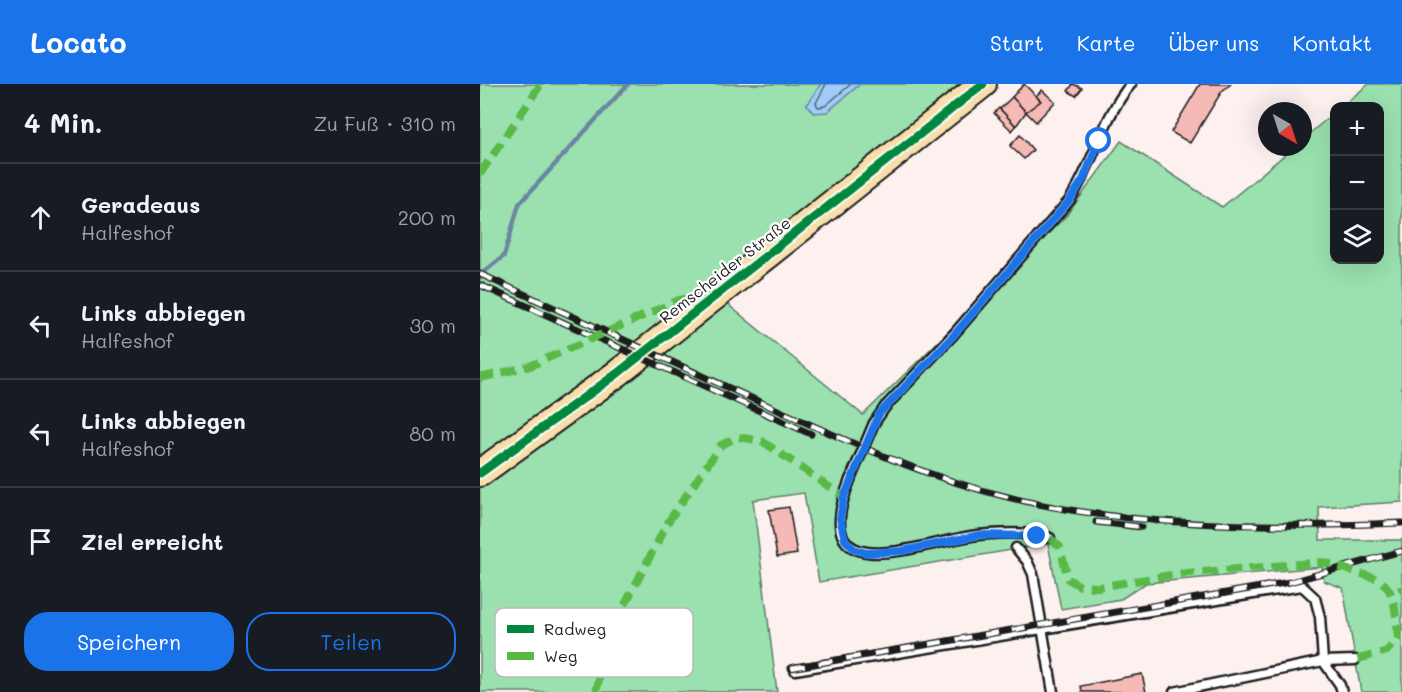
<!DOCTYPE html>
<html lang="de">
<meta charset="utf-8">
<style>
body{margin:0;font-family:Mali,sans-serif;background:#242831;color:#f1f3f6}
.controls{position:absolute;right:18px;top:18px;display:grid;overflow:hidden;border-radius:12px;box-shadow:0 6px 24px #0002}
.controls button{width:54px;height:54px;display:grid;place-items:center;padding:0;border:0;border-bottom:2px solid #363941;background:#171b24;color:#f1f3f6;font:30px sans-serif}
.compass{position:absolute;left:778px;top:18px;width:54px;height:54px;border-radius:50%;background:#171b24;box-shadow:0 6px 24px #0002;rotate:141deg}
.stop{position:absolute;width:18px;height:18px;margin:-14px;border:4px solid #1a73e8;border-radius:50%;background:#fff}
.stop.end{background:#1a73e8;border-color:#fff;box-shadow:0 2px 6px #0008}
.list{margin:0;padding:0;list-style:none}
h2{display:flex;justify-content:space-between;align-items:center;height:78px;margin:0;padding:0 24px;font-size:26px}
h2 small{font-size:20px;font-weight:400;color:#9ea1a6}
.list li{display:grid;grid-template-columns:39px 1fr auto;gap:18px;align-items:center;box-sizing:border-box;height:108px;padding:0 24px;border-top:2px solid #363941}
.list b{display:block;font-size:22px;white-space:nowrap}
.list p{margin:0;font-size:20px;white-space:nowrap;color:#9ea1a6}
.list em{font-size:20px;font-style:normal;color:#9ea1a6}
.actions{display:flex;gap:12px;padding:18px 24px}
.actions a{flex:1;padding:14px 0;border:2px solid #1a73e8;border-radius:24px;text-align:center;font-size:21px;color:#1a73e8}
.actions .main{background:#1a73e8;color:#fff}
.icon{flex:none;width:33px;height:33px;fill:none;stroke:currentColor;stroke-width:2;stroke-linecap:round;stroke-linejoin:round}
.map{position:relative;flex:none;width:922px;height:608px;overflow:hidden}
header{display:flex;align-items:center;gap:36px;box-sizing:border-box;height:84px;padding:0 30px;background:#1a73e8;color:#fff}
header strong{font-size:28px}
nav{display:flex;gap:33px;margin-inline-start:auto;font-size:21px}
main{display:flex}
aside{flex:1;background:#171b24}
.map>svg:first-child{display:block}
.green{fill:#9ae1af;stroke:#5b7e66;stroke-width:1.5}
.water{fill:#9fccf9;stroke:#6b86a1;stroke-width:1.5}
.lines{fill:none;stroke-linecap:round;stroke-linejoin:round}
.shore{stroke:#506274;stroke-width:1.5}
.stream{stroke:#6b86a1;stroke-width:4.5}
.building{fill:#f6bab6;stroke:#1c1c1c;stroke-width:1.5}
.lane-casing{stroke:#1c1c1c;stroke-width:13}
.primary-casing{stroke:#1c1c1c;stroke-width:30}
.lane{stroke:#fff;stroke-width:8}
.primary{stroke:#f8deab;stroke-width:26}
.rail-casing{stroke:#1c1c1c;stroke-width:7}
.rail{stroke:#fff;stroke-width:4.5;stroke-dasharray:14;stroke-linecap:butt}
.lane-bridge-casing{stroke:#1c1c1c;stroke-width:13;stroke-linecap:butt}
.lane-bridge{stroke:#fff;stroke-width:8}
.quiet{stroke:#58b947;stroke-width:8;stroke-dasharray:15 8;stroke-linecap:butt}
.cycleway-casing{stroke:#fff;stroke-width:13}
.cycleway{stroke:#00873e;stroke-width:9}
.route{stroke:#1a73e8;stroke-width:8}
.labels{text-anchor:middle;stroke-width:4.5;stroke-linejoin:round;paint-order:stroke}
.street-label{font-size:16px;fill:#1c1c1c;stroke:#fff}
.key{fill:#fff;stroke:#bbb;stroke-width:1.5}
.key-label{font-size:16px;fill:#1c1c1c}
</style>
<header>
<strong>Locato</strong>
<nav><a>Start</a><a>Karte</a><a>Über uns</a><a>Kontakt</a></nav>
</header>
<main>
<aside>
<h2>4 Min.<small>Zu Fuß · 310 m</small></h2>
<ul class="list">
<li><svg class="icon" aria-label="ahead" viewBox="0 0 24 24"><path d="M12 20V5M6 11l6-6 6 6"/></svg><div><b>Geradeaus</b><p>Halfeshof</p></div><em>200 m</em></li>
<li><svg class="icon" aria-label="left" viewBox="0 0 24 24"><path d="M17 20v-9H6M10 6l-5 5 5 5"/></svg><div><b>Links abbiegen</b><p>Halfeshof</p></div><em>30 m</em></li>
<li><svg class="icon" aria-label="left" viewBox="0 0 24 24"><path d="M17 20v-9H6M10 6l-5 5 5 5"/></svg><div><b>Links abbiegen</b><p>Halfeshof</p></div><em>80 m</em></li>
<li><svg class="icon" aria-label="arrive" viewBox="0 0 24 24"><path d="M6 21V4h12l-3 4 3 4H6"/></svg><div><b>Ziel erreicht</b></div></li>
</ul>
<div class="actions"><a class="main">Speichern</a><a>Teilen</a></div>
</aside>
<div class="map">
<svg width="922" height="608" viewBox="0 0 922 608">
<rect width="100%" height="100%" fill="#fdf1f0"/>
<filter id="ink" filterUnits="userSpaceOnUse"><feTurbulence type="fractalNoise" baseFrequency=".0167" numOctaves="2"/><feDisplacementMap in="SourceGraphic" scale="12" xChannelSelector="R" yChannelSelector="G"/><feConvolveMatrix kernelMatrix="1 2 1 2 8 2 1 2 1" color-interpolation-filters="sRGB"/></filter>
<g filter="url(#ink)">
<path class="green" d="M 0,0 L 341,0 L 327,21 L 347,28 L 380,0 L 478,0 L 479,5 L 237,195 L 251,223 L 383,331 L 587,131 L 641,57 L 742,123 L 814,63 L 823,63 L 823,55 L 854,29 L 854,176 L 900,176 L 900,22 L 862,22 L 889,0 L 922,0 L 922,418 L 839,423 L 840,456 L 922,456 L 922,608 L 881,608 L 863,504 L 844,497 L 842,483 L 666,499 L 641,515 L 581,525 L 568,460 L 339,498 L 324,409 L 273,416 L 297,608 L 0,608 Z"/>
<path class="water" d="M 341,0 L 380,0 L 347,28 L 333,29 L 327,21 Z"/>
<g class="lines">
<path class="shore" d="M 346,0 L 336,19 L 338,23 L 345,22 L 371,0"/>
<path class="stream" d="M 0,191 L 24,172 L 39,120 L 148,0"/>
</g>
<g class="building">
<path d="M 544,0 L 561,17 L 546,28 L 532,13 Z"/>
<path d="M 593,0 L 602,4 L 596,12 L 588,7 Z"/>
<path d="M 720,0 L 751,0 L 742,7 L 710,59 L 691,48 Z"/>
<path d="M 562,6 L 575,18 L 556,38 L 546,28 L 561,17 L 556,12 Z"/>
<path d="M 532,13 L 546,28 L 536,42 L 520,25 Z"/>
<path d="M 519,24 L 536,42 L 532,47 L 514,29 Z"/>
<path d="M 540,51 L 553,66 L 544,75 L 530,62 Z"/>
<path d="M 309,423 L 317,470 L 297,473 L 289,426 Z"/>
<path d="M 662,590 L 666,608 L 602,608 L 601,602 Z"/>
</g>
<g class="lines">
<defs>
<g id="lane">
<path d="M 394,339 L 405,323 L 473,251 L 589,117 C 614,80 622,34 651,0"/>
<path d="M 370,396 C 326,506 436,461 491,452 C 511,449 552,447 570,454"/>
<path d="M 536,464 L 547,477 L 553,490 L 573,608"/>
<path d="M 315,586 L 822,502 L 835,514 L 840,533 L 843,577 L 860,601 L 862,608"/>
<path d="M 694,608 L 843,577 L 875,576"/>
</g>
<path id="primary" d="M 0,389 L 138,289 L 503,0"/>
</defs>
<use href="#lane" class="lane-casing"/>
<use href="#primary" class="primary-casing"/>
<use href="#lane" class="lane"/>
<use href="#primary" class="primary"/>
<defs>
<g id="rail">
<path d="M 0,190 C 90,231 180,273 271,314 C 352,350 433,389 520,411 C 644,444 794,444 922,439"/>
<path d="M 0,201 L 331,350"/>
<path d="M 616,438 L 661,443"/>
<path d="M 311,584 L 810,498 L 922,467"/>
</g>
</defs>
<use href="#rail" class="rail-casing"/>
<use href="#rail" class="rail"/>
<defs>
<path id="lane-bridge" d="M 370,396 L 394,339"/>
</defs>
<use href="#lane-bridge" class="lane-bridge-casing"/>
<use href="#lane-bridge" class="lane-bridge"/>
<g class="quiet">
<path d="M 0,90 L 61,0"/>
<path d="M 0,294 L 50,282 L 199,216 L 236,209"/>
<path d="M 570,454 L 580,463 L 588,495 L 600,502 L 618,503 L 697,490 L 843,478 L 898,495 C 918,507 915,533 918,554 L 907,567 L 875,576"/>
<path d="M 919,507 L 922,505"/>
<path d="M 116,608 L 128,557 L 137,536 L 188,438 L 241,361 L 258,353 L 282,357 L 364,413"/>
</g>
<defs>
<path id="cycleway" d="M 0,389 L 138,289 L 503,0"/>
</defs>
<use href="#cycleway" class="cycleway-casing"/>
<use href="#cycleway" class="cycleway"/>
</g>
</g>
<g class="lines" filter="url(#ink)">
<path class="route" d="M 557,452 L 500,451 L 422,467 L 386,469 L 374,465 L 365,456 L 360,434 L 364,413 L 399,330 L 473,252 L 589,117 L 603,96 L 619,57"/>
</g>
<g class="labels">
<g class="street-label">
<text transform="translate(245 186) rotate(-38)" y="6">Remscheider Straße</text>
</g>
</g>
<rect x="15" y="524" width="198" height="69" rx="9" class="key"/>
<rect x="27" y="541" width="27" height="8" fill="#00873e"/>
<rect x="27" y="568" width="27" height="8" fill="#58b947"/>
<g class="key-label">
<text x="64" y="551">Radweg</text>
<text x="64" y="578">Weg</text>
</g>
</svg>
<div class="controls">
<button>+</button>
<button>−</button>
<button><svg class="icon" aria-label="layers" viewBox="0 0 24 24"><path d="M12 4l9 5-9 5-9-5zM3 14l9 5 9-5"/></svg></button>
</div>
<svg class="compass" viewBox="-18 -18 36 36"><path d="M0-13l5 13h-10z" fill="#e53935"/><path d="M0 13l5-13h-10z" fill="#9ea1a6"/></svg>
<div class="stop" style="left:619px;top:57px"></div>
<div class="stop end" style="left:557px;top:452px"></div>
</div>
</main>
